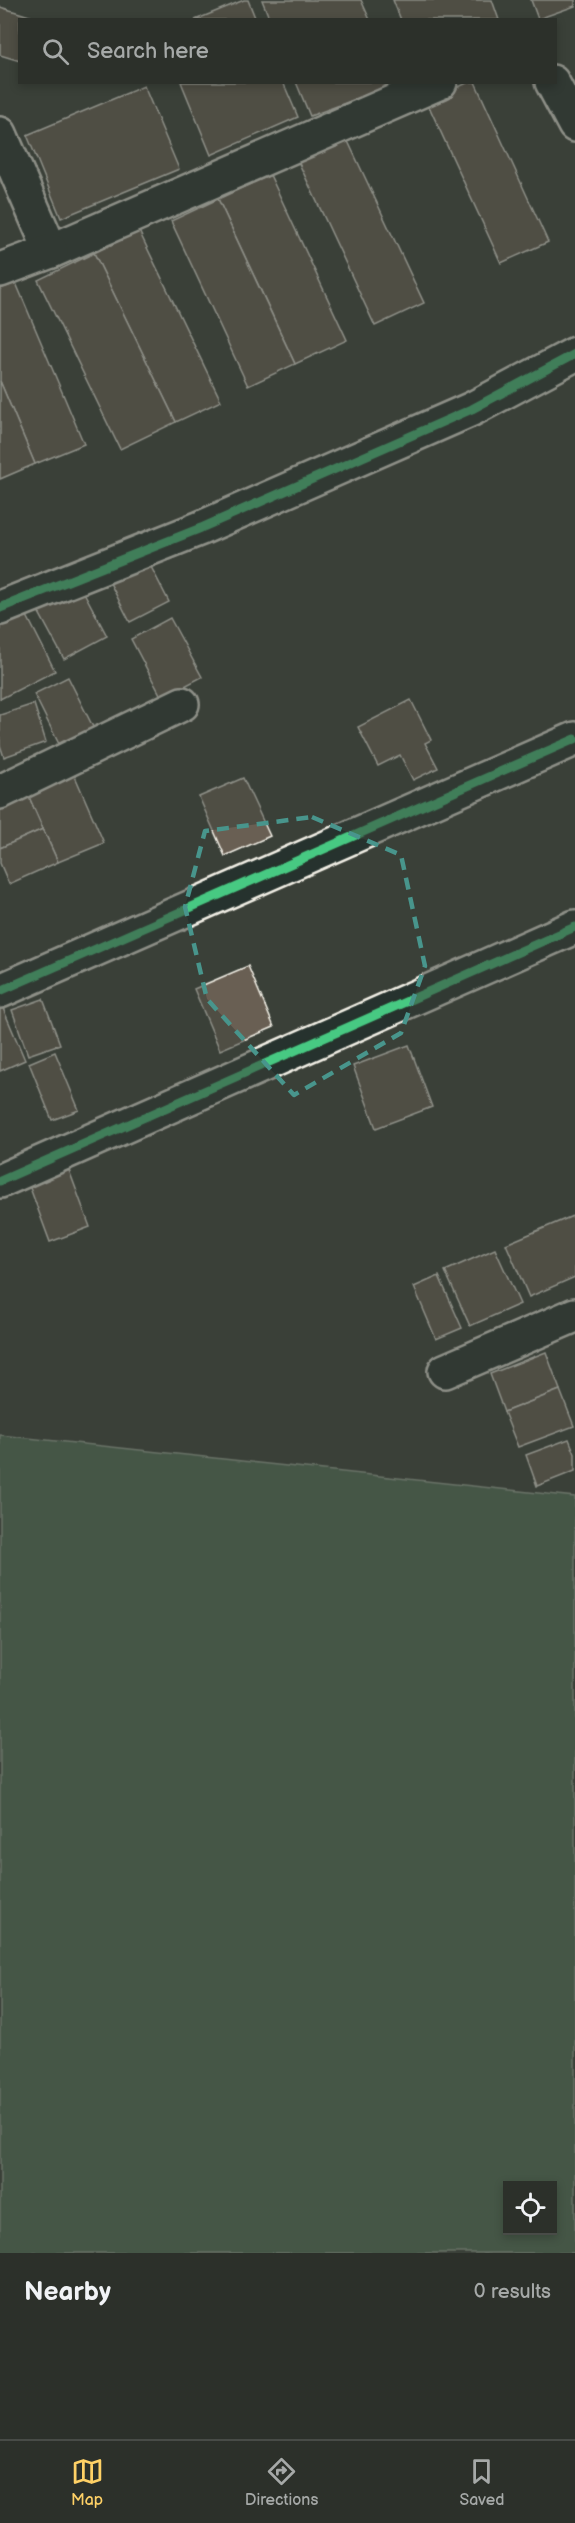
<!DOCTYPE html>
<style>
body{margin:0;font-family:"Balsamiq Sans",sans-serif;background:#383c36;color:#f1f3f6}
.controls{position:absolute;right:18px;bottom:18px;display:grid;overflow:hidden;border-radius:0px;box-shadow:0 3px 9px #0003}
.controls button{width:54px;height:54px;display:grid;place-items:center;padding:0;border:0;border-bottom:2px solid #484b47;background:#2c302a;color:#f1f3f6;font:30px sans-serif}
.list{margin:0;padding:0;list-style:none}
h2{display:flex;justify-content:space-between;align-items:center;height:78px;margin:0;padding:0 24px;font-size:26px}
h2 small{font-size:20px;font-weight:400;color:#a6a9a8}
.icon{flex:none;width:33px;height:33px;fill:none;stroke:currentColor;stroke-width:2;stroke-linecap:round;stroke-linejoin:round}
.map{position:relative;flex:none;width:575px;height:2253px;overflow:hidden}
.search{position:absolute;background:#2c302a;box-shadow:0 3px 9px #0003;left:18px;right:18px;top:18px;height:66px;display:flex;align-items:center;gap:15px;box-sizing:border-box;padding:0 21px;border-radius:0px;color:#a6a9a8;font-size:22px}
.sheet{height:186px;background:#2c302a}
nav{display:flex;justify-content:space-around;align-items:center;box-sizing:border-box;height:84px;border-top:2px solid #484b47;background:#2c302a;font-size:16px;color:#a6a9a8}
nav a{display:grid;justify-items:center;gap:3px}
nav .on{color:#ffd166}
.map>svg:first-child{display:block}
.green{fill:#527159;stroke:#a3b1a0;stroke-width:1.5;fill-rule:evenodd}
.building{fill:#695f53;stroke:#f4f1e8;stroke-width:1.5}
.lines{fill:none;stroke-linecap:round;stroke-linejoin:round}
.minor-casing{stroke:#f4f1e8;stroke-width:38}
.minor{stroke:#26332d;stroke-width:33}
.cycleway-casing{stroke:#26332d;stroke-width:13}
.cycleway{stroke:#46c982;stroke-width:9}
.marked{fill:none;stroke:#48958c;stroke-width:4.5;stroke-dasharray:12 8;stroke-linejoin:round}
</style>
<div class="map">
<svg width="575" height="2253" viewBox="0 0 575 2253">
<rect width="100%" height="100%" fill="#3a4038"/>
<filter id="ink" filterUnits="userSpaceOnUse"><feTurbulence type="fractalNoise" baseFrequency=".0167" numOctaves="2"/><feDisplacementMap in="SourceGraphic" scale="12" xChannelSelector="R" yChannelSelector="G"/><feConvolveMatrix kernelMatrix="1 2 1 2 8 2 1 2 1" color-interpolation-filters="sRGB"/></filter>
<g filter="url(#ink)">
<path class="green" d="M 0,1435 L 575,1497 L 575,2253 L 0,2253 ZM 508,2186 L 552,2186 L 552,2230 L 508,2230 Z"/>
<g class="building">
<path d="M 244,0 L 248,0 L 256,20 L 195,20 Z"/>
<path d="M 262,0 L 361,0 L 370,20 L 270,20 Z"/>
<path d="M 393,0 L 492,0 L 499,20 L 401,20 Z"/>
<path d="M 531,0 L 575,0 L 575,6 L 538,19 Z"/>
<path d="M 0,7 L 36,18 L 20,20 L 20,61 L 0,55 Z"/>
<path d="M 181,82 L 283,82 L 298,117 L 211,155 Z"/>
<path d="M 296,82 L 396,82 L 397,84 L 310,116 Z"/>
<path d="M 469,82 L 475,82 L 548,242 L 501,263 L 427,102 Z"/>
<path d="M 144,86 L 179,169 L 61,218 L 27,135 Z"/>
<path d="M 346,137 L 424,303 L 375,326 L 297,159 Z"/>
<path d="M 270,175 L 347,340 L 295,364 L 218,199 Z"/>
<path d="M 218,199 L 295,364 L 248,386 L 171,221 Z"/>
<path d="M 139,231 L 221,401 L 176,422 L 94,253 Z"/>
<path d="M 94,253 L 176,422 L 120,449 L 38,280 Z"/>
<path d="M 16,283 L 84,444 L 35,464 L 0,381 L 0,289 Z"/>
<path d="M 0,381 L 35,464 L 0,479 Z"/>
<path d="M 145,555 L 169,602 L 130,622 L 106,575 Z"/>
<path d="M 80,585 L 107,636 L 64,659 L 36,607 Z"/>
<path d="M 23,608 L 55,671 L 0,699 L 0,620 Z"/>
<path d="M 170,618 L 202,677 L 162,698 L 131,639 Z"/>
<path d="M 68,677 L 95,731 L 61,748 L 34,694 Z"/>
<path d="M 411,700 L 431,740 L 425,743 L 438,768 L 413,780 L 400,755 L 378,766 L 358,727 Z"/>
<path d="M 34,704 L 46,742 L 4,757 L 0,745 L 0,715 Z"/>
<path d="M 74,774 L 104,843 L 58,862 L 28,795 Z"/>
<path d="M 243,778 L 270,836 L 225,856 L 199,797 Z"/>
<path d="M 28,795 L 43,829 L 0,848 L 0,806 Z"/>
<path d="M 43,829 L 58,862 L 9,884 L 0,863 L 0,848 Z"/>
<path d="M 248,966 L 274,1027 L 220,1050 L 194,989 Z"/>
<path d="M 43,999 L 60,1044 L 28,1055 L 12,1010 Z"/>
<path d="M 2,1006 L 25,1060 L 0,1071 L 0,1007 Z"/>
<path d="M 409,1045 L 432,1107 L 376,1128 L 353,1066 Z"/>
<path d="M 55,1052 L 79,1110 L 52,1120 L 29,1063 Z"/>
<path d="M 66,1162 L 90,1227 L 50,1242 L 26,1177 Z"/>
<path d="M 575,1215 L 575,1277 L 529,1297 L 506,1244 Z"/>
<path d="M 495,1249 L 520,1304 L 470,1326 L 445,1271 Z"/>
<path d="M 439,1276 L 462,1328 L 436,1339 L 414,1287 Z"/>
<path d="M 546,1352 L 560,1390 L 504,1412 L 490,1374 Z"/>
<path d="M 560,1390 L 574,1426 L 518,1447 L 504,1412 Z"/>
<path d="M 569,1439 L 575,1454 L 575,1471 L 537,1486 L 526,1455 Z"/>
</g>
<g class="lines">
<defs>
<g id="minor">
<path d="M 552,82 L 575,125"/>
<path d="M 0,134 L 51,251 L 440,82"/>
<path d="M 0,270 L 51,251"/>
<path d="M 0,608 L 201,528 L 472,409 L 575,354"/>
<path d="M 0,792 L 182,704"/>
<path d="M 0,991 L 575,739"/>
<path d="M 0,1181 L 575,927"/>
<path d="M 445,1371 L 575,1315"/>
</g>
</defs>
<use href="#minor" class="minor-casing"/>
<use href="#minor" class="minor"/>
<defs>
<g id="cycleway">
<path d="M 0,608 L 201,528 L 472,409 L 575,354"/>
<path d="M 0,991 L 575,739"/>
<path d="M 0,1181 L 575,927"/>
</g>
</defs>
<use href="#cycleway" class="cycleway-casing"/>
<use href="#cycleway" class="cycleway"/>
</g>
</g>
<path d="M0 0H575V2253H0ZM 312,817 L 401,855 L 425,966 L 401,1033 L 294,1095 L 207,999 L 185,907 L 205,831 Z" fill="#3a4038" fill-opacity=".55" fill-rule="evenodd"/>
<path class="marked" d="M 312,817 L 401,855 L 425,966 L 401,1033 L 294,1095 L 207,999 L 185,907 L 205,831 Z"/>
</svg>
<div class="controls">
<button><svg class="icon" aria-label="locate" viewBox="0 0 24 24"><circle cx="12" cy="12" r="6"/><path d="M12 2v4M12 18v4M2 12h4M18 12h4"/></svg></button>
</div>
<div class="search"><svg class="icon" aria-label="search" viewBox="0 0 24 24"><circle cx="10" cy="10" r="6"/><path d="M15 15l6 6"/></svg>Search here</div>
</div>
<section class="sheet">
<h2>Nearby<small>0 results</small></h2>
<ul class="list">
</ul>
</section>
<nav>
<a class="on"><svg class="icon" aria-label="map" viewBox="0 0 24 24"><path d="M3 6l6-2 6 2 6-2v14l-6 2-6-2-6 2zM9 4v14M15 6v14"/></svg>Map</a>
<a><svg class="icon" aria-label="directions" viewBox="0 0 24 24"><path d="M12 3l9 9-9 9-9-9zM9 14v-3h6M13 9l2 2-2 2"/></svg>Directions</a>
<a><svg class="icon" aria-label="saved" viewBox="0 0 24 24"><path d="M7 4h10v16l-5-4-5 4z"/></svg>Saved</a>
</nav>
